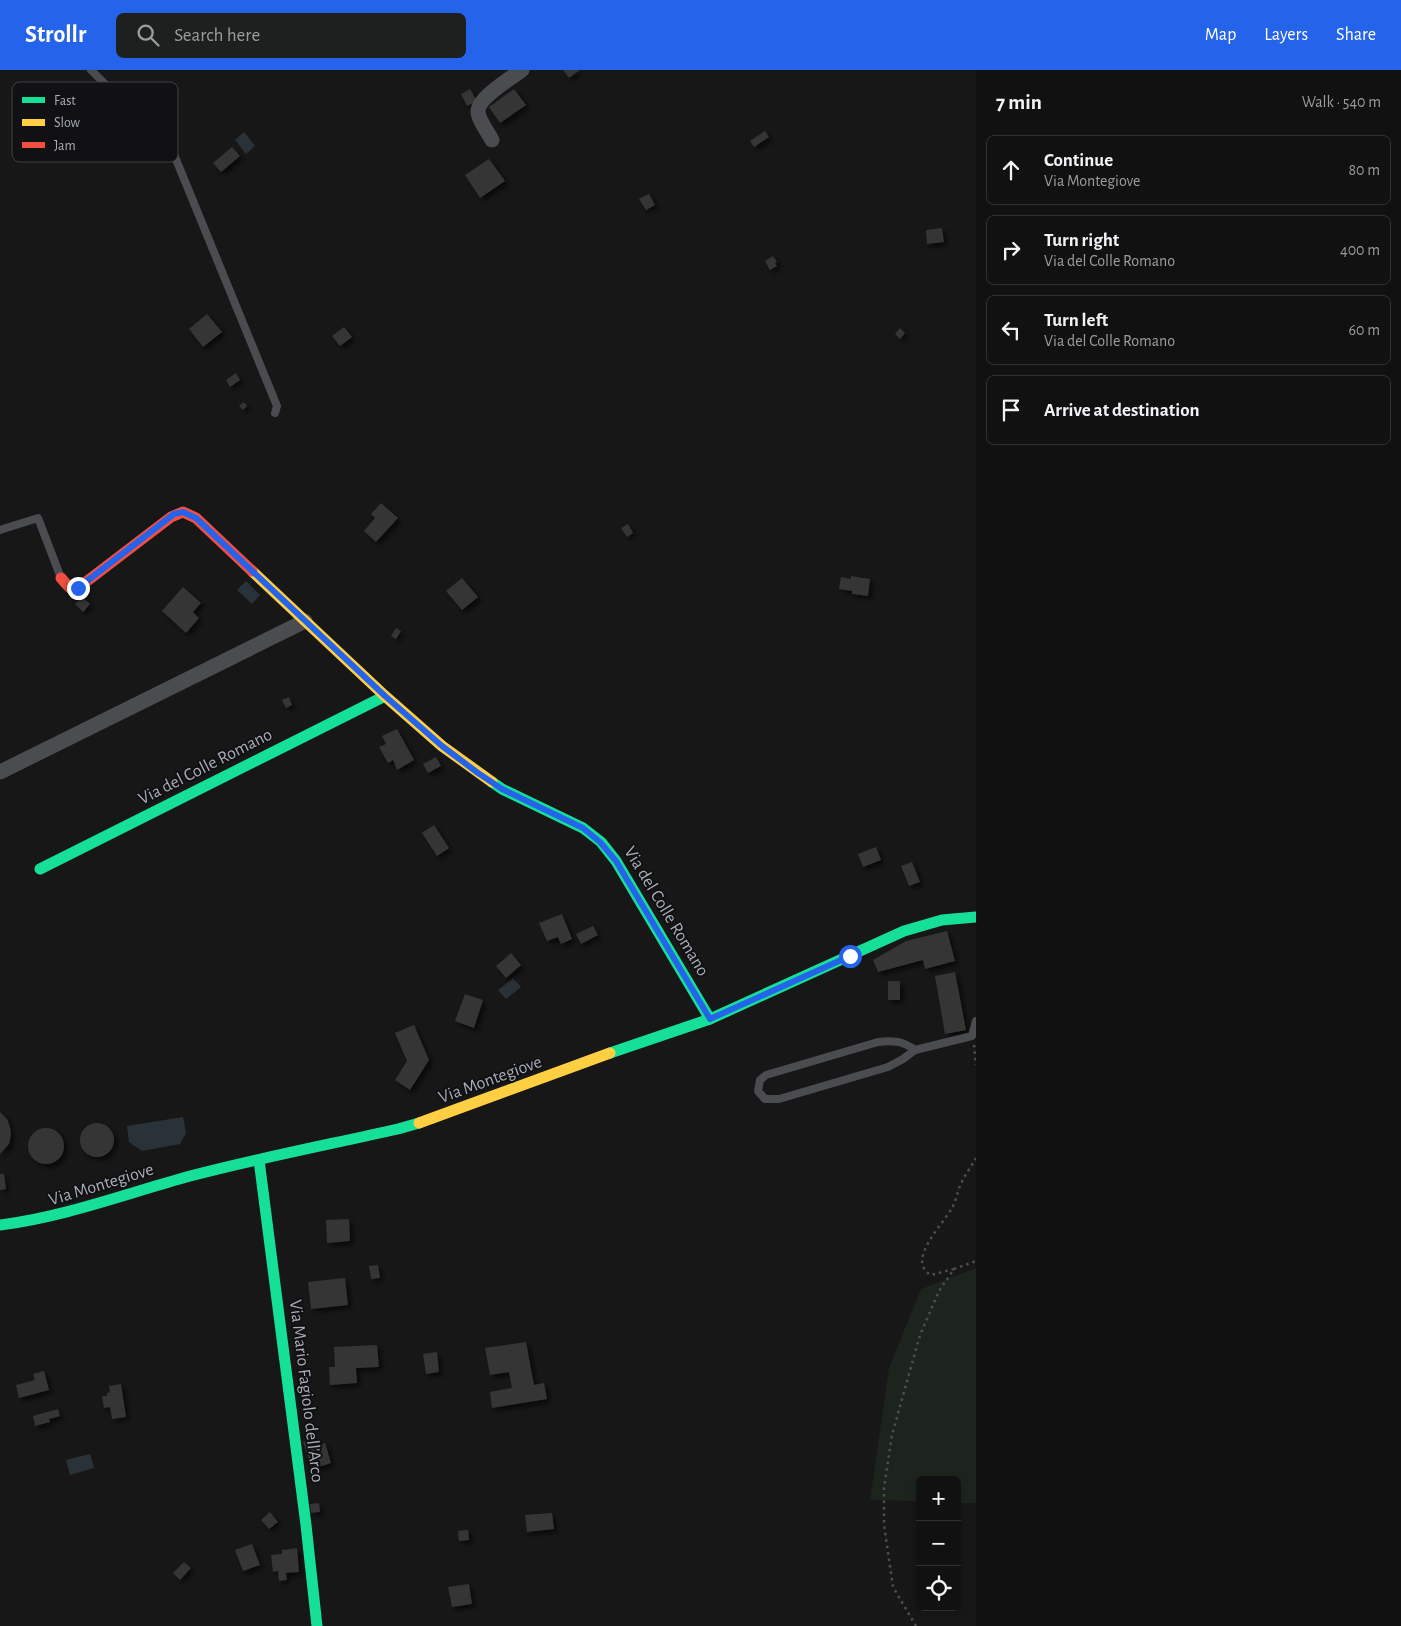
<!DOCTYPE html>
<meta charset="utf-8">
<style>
body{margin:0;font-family:"Alegreya Sans",sans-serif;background:#1e1f1f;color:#f1f3f6}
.controls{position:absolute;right:15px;bottom:15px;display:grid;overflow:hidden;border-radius:8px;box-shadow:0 2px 8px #0003}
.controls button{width:45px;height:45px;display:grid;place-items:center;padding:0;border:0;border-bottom:1px solid #303131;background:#111;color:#f1f3f6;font:25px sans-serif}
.stop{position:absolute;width:15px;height:15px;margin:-11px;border:4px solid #2563eb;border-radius:50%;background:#fff}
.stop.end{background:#2563eb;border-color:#fff;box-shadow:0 1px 5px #0008}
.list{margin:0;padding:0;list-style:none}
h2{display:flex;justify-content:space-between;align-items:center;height:65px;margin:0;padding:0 20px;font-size:21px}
h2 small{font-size:16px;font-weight:400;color:#9c9d9f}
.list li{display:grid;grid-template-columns:32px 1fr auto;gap:15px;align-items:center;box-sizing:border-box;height:70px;margin:0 10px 10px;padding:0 10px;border:1px solid #303131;border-radius:8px}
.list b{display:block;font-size:19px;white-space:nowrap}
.list p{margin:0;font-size:16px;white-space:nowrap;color:#9c9d9f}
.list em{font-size:16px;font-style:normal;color:#9c9d9f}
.icon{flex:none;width:28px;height:28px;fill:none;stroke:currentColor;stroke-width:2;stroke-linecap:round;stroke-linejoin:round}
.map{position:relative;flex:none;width:976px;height:1556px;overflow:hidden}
header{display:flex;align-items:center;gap:30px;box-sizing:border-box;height:70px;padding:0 25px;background:#2563eb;color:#fff}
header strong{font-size:24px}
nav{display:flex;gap:28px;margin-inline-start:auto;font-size:18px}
.search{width:350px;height:45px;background:#1e1f1f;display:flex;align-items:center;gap:12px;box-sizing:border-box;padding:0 18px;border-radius:8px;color:#9c9d9f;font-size:19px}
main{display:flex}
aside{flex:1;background:#111}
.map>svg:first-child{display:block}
.green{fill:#1d241e}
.water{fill:#2a3239}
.building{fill:#353536;filter:url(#shadow)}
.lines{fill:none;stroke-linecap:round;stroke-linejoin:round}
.path{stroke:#4d4e52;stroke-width:2.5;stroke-dasharray:2.5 4;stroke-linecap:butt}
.lane{stroke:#4b4c50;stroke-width:8}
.street{stroke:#4b4c50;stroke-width:15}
.fast{stroke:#16e098;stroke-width:11}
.slow{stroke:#ffcf43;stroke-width:11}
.jam{stroke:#f24e42;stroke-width:11}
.route{stroke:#2563eb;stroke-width:6}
.labels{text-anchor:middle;stroke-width:4;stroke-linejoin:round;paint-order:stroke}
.street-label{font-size:18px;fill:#a8adb8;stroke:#111113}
.key{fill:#111113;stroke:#3e4045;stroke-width:1}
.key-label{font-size:14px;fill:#a8adb8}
</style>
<header>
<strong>Strollr</strong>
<div class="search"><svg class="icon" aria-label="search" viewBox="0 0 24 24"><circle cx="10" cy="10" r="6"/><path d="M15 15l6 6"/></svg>Search here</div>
<nav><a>Map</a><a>Layers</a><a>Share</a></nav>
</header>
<main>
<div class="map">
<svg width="976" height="1556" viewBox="0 0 976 1556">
<defs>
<filter id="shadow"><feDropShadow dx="3.5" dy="3.5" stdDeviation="2.5" flood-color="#0009"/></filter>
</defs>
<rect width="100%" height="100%" fill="#171717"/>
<path class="green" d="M 976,1198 L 976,1433 L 957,1433 L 957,1410 L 920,1410 L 920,1431 L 870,1430 L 889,1298 L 921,1219 Z"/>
<g class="water">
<path d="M 244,62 L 255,76 L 246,84 L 235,70 Z"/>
<path d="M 246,511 L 260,525 L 252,534 L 237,520 Z"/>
<path d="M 513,908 L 521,917 L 506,929 L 498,920 Z"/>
<path d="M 183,1047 L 186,1063 L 180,1074 L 142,1081 L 129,1072 L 127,1056 Z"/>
<path d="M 90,1384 L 94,1398 L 70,1405 L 66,1390 Z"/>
</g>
<g class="building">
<path d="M 563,0 L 580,0 L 569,8 Z"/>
<path d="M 470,19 L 477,31 L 467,36 L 461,24 Z"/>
<path d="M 514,19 L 526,35 L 500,53 L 489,37 Z"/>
<path d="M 765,61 L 769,67 L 754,77 L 750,71 Z"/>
<path d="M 232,77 L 240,86 L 221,102 L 213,93 Z"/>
<path d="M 489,89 L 505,111 L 480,128 L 465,105 Z"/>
<path d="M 649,124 L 655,135 L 646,140 L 639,129 Z"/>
<path d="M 942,158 L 944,172 L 927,174 L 926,160 Z"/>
<path d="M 773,186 L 777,192 L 775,193 L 777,196 L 770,200 L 765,191 Z"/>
<path d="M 207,244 L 222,262 L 203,277 L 189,259 Z"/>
<path d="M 344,257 L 352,267 L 340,276 L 332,266 Z"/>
<path d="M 900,258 L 905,263 L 900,269 L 895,264 Z"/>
<path d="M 236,303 L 240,310 L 230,317 L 226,310 Z"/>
<path d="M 244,332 L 247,336 L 243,340 L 239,336 Z"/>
<path d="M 381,433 L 398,448 L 376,472 L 364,461 L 375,448 L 371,444 Z"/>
<path d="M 628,454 L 633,463 L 627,467 L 621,458 Z"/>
<path d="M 851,506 L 870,509 L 868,526 L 852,524 L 852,521 L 839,519 L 841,507 L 851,509 Z"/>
<path d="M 462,508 L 478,527 L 462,540 L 446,521 Z"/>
<path d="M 183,517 L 201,533 L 193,542 L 199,548 L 186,563 L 162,541 Z"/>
<path d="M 82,527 L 90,534 L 83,542 L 75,534 Z"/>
<path d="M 396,558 L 401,561 L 396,569 L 391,566 Z"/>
<path d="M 289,627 L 292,635 L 286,638 L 282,630 Z"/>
<path d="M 397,659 L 414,690 L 397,700 L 393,690 L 388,693 L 379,677 L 386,674 L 382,666 Z"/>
<path d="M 436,687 L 441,696 L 428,703 L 423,694 Z"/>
<path d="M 434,755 L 449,778 L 437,786 L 422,763 Z"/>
<path d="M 876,777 L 881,790 L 863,797 L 858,784 Z"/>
<path d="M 912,792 L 920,812 L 909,816 L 901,796 Z"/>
<path d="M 562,844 L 572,869 L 561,874 L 558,867 L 547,871 L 539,853 Z"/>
<path d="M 593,856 L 598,865 L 581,874 L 576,864 Z"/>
<path d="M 947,861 L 955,891 L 925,899 L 923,890 L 878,902 L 873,890 L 906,871 Z"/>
<path d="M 511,883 L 521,895 L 506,908 L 496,896 Z"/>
<path d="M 955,902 L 966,960 L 945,964 L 935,906 Z"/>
<rect x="888" y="911" width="12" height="19"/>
<path d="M 465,924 L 483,930 L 474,958 L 455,951 Z"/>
<path d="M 414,955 L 429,990 L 410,1020 L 395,1010 L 407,991 L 395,963 Z"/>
<path d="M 0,1042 L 7,1049 L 10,1057 L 11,1065 L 9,1074 L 0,1084 Z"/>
<circle cx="97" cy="1070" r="17"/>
<circle cx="46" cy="1076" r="18"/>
<path d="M 0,1104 L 4,1104 L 6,1119 L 0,1120 Z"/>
<path d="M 349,1149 L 350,1171 L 327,1173 L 326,1150 Z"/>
<path d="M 378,1195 L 380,1208 L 371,1209 L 369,1196 Z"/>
<path d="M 345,1208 L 348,1235 L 311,1239 L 308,1212 Z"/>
<path d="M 526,1272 L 534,1315 L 544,1313 L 547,1329 L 492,1338 L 490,1322 L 512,1318 L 509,1302 L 490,1305 L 485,1278 Z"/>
<path d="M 377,1275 L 379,1297 L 356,1298 L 357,1313 L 330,1315 L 329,1297 L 335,1297 L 334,1277 Z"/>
<path d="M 437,1282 L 439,1302 L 426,1304 L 423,1284 Z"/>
<path d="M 44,1301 L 49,1320 L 19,1328 L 16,1315 L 35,1310 L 33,1304 Z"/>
<path d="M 121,1314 L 126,1347 L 112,1349 L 110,1337 L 104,1338 L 102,1326 L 107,1326 L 107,1323 L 110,1322 L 109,1316 Z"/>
<path d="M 58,1339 L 60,1346 L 49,1349 L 50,1352 L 35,1356 L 33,1346 Z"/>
<path d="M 315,1369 L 318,1376 L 325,1373 L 331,1393 L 312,1399 L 303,1372 Z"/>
<path d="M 319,1433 L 320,1442 L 311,1443 L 310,1434 Z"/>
<path d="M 270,1442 L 278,1452 L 269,1459 L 261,1450 Z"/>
<path d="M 552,1443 L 554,1459 L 527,1462 L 525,1445 Z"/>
<path d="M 468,1460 L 469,1470 L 459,1471 L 458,1461 Z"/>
<path d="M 252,1474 L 260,1495 L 243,1501 L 235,1480 Z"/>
<path d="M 297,1478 L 299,1502 L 286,1503 L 287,1510 L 279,1511 L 278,1501 L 273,1502 L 271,1485 L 282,1484 L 282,1480 Z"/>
<path d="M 184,1492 L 191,1498 L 180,1510 L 173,1503 Z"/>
<path d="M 469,1514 L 472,1534 L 452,1537 L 448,1517 Z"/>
</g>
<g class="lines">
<g class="path">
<path d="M 974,975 L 976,995"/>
<path d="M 954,1199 L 976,1191"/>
<path d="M 916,1556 L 893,1517 L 884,1455 L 884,1418 L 892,1365 L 920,1265 L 939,1221 L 954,1199 L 931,1205 C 905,1191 944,1153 952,1138 C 956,1131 957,1123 960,1116 C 964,1106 971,1097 976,1088"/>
</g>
<g class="lane">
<path d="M 91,0 L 173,82 L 277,336 L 275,343"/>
<path d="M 0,460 L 38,448 L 61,508"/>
<path d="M 915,980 C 903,971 893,970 878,972 L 766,1005 L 760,1010 L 758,1021 L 765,1029 L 779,1029 L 888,997 L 903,989 L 915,980 L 972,966 L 976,951"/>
</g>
<g class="street">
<path d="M 492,70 C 488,62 478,50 478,41 C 478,28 511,8 522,0"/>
<path d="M 0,702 L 305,551"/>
</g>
<g class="fast">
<path d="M 492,712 L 502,719 L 583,758 L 601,772 L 616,791 L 710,949"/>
<path d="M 40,799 L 385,626"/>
<path d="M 610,983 L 710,949 L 904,861 L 942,850 L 976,847"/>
<path d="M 259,1090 L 306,1455 L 317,1556"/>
<path d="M 0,1155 C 63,1147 122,1125 183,1108 C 254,1089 327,1075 398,1059 L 419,1053"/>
</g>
<g class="slow">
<path d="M 252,501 L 385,626 L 442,676 L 492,712"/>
<path d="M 419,1053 L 610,983"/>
</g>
<path class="jam" d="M 61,508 L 70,518 L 78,518 L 171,447 L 183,442 L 196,448 L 252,501"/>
</g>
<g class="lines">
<path class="route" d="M 78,518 L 174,444 L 183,442 L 196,448 L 385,626 L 442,676 L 478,703 L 502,719 L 583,758 L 600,772 L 616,791 L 710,949 L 850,886"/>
</g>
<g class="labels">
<g class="street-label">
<text transform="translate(205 696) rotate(-27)" y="6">Via del Colle Romano</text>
<text transform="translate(667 841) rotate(59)" y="6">Via del Colle Romano</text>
<text transform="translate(490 1009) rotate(-20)" y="6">Via Montegiove</text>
<text transform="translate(101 1114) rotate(-17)" y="6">Via Montegiove</text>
<text transform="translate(307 1321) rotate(83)" y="6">Via Mario Fagiolo dell'Arco</text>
</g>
</g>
<rect x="12" y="12" width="166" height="80" rx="8" class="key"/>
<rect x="22" y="27" width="23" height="6" fill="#16e098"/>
<rect x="22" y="49" width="23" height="7" fill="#ffcf43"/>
<rect x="22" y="72" width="23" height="6" fill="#f24e42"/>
<g class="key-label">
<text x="54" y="35">Fast</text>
<text x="54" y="57">Slow</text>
<text x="54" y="80">Jam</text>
</g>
</svg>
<div class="controls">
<button>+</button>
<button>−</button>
<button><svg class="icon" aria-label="locate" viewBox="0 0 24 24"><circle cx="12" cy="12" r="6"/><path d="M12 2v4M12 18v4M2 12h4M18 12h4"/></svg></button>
</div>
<div class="stop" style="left:850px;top:886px"></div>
<div class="stop end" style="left:78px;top:518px"></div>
</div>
<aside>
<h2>7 min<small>Walk · 540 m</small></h2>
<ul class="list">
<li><svg class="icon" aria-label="ahead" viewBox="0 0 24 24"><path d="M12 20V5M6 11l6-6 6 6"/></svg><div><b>Continue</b><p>Via Montegiove</p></div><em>80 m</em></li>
<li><svg class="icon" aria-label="right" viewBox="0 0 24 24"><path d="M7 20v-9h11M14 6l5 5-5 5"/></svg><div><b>Turn right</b><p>Via del Colle Romano</p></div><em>400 m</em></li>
<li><svg class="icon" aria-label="left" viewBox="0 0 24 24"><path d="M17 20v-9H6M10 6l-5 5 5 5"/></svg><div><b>Turn left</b><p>Via del Colle Romano</p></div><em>60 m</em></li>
<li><svg class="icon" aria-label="arrive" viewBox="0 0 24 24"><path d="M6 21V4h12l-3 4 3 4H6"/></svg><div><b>Arrive at destination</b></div></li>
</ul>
</aside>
</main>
